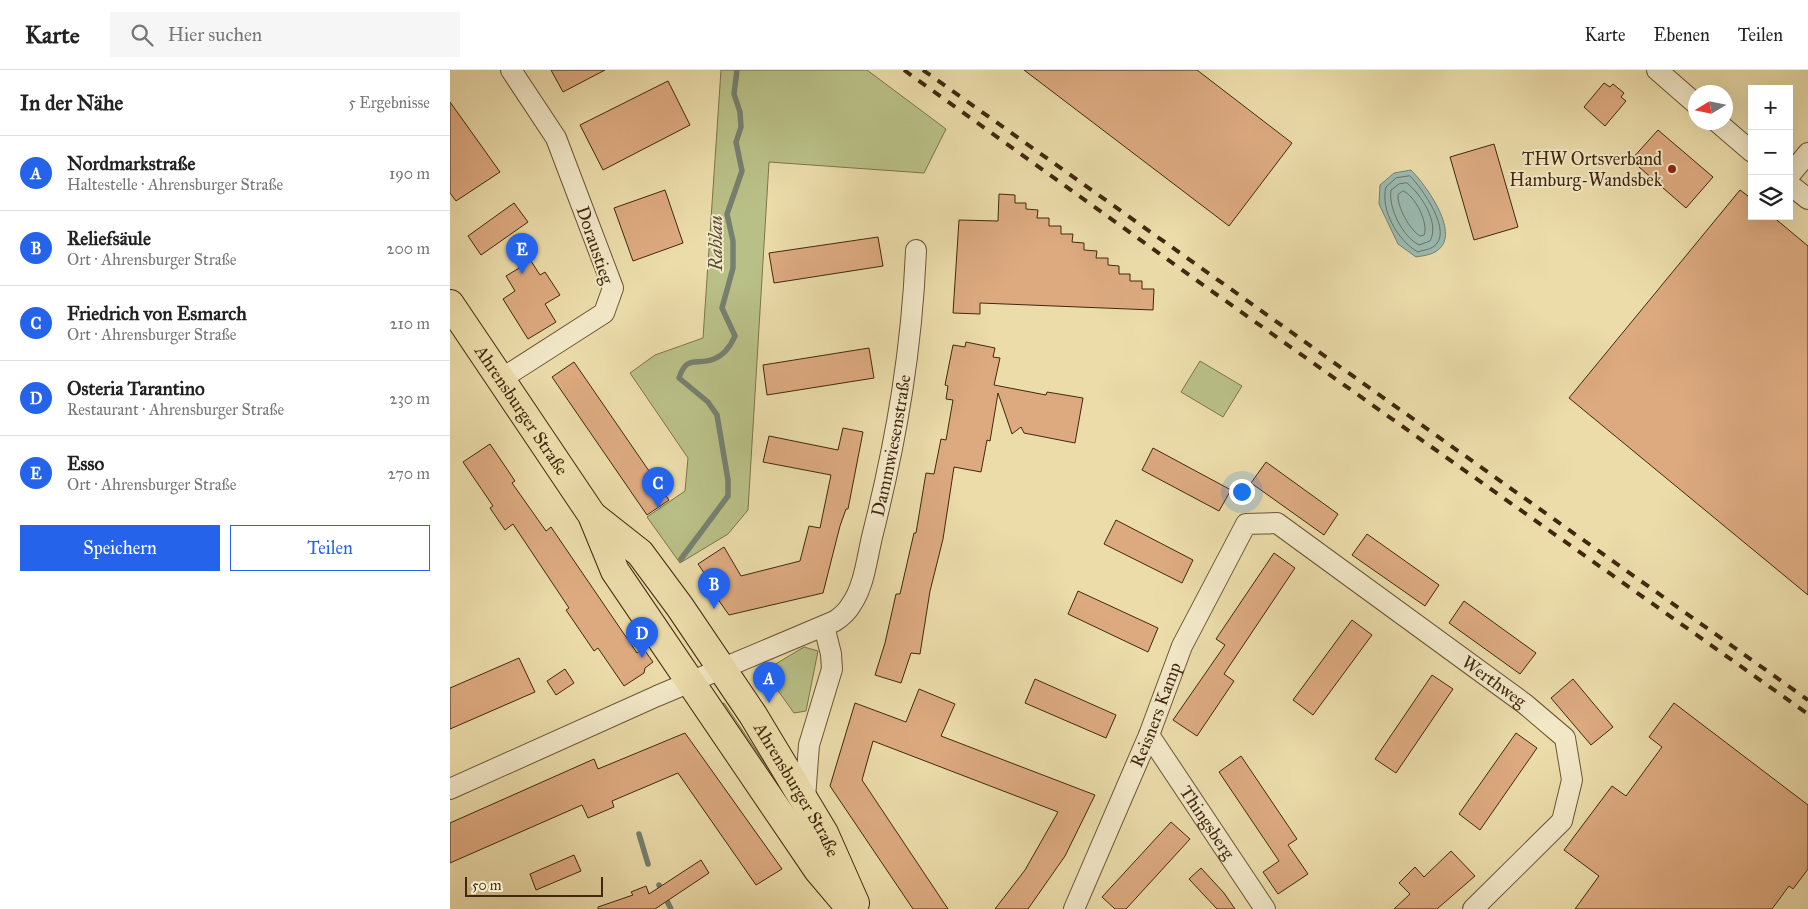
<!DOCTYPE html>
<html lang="de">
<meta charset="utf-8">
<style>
body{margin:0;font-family:"IM FELL Great Primer",serif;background:#f6f6f6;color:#222}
.controls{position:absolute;right:15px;top:15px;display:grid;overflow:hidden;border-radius:0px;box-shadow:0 5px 20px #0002}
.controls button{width:45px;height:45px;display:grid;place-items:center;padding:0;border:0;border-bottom:1px solid #e0e0e0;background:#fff;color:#222;font:25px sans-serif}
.compass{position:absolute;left:1238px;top:15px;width:45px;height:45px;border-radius:50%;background:#fff;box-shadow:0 5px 20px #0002;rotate:260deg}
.scale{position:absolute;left:15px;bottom:12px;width:138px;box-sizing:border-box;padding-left:5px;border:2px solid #41280d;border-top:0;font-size:14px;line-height:18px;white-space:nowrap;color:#41280d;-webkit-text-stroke:4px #f2e8c8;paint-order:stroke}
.you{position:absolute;left:791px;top:421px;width:18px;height:18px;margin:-12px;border:4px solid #fff;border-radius:50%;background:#1a73e8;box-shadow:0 0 0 8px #1a73e833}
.badge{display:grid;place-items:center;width:32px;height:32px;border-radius:50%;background:#2563eb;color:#fff;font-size:16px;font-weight:700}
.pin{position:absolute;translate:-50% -41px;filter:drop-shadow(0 1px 2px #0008)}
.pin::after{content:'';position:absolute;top:26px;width:18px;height:15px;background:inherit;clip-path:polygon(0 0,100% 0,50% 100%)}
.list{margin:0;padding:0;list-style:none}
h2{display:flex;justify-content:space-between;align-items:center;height:65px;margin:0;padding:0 20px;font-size:21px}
h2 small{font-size:16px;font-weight:400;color:#767676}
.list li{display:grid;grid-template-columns:32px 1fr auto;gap:15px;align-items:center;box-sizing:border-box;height:75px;padding:0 20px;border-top:1px solid #e0e0e0}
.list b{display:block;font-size:19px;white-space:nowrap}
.list p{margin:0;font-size:16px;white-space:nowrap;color:#767676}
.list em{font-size:16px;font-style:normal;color:#767676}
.actions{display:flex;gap:10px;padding:15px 20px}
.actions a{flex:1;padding:11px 0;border:1px solid #2563eb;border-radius:0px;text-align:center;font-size:18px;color:#2563eb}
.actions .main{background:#2563eb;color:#fff}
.icon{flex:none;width:28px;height:28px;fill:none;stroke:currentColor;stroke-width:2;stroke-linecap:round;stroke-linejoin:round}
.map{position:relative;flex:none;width:1358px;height:839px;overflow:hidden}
header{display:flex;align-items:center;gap:30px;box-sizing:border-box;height:70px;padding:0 25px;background:#fff;border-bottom:1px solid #e0e0e0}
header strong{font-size:24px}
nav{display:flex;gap:28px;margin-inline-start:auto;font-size:18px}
.search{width:350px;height:45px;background:#f6f6f6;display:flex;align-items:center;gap:12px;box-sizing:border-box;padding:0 18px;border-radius:0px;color:#767676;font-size:19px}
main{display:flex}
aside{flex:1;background:#fff}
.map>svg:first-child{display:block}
.green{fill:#b9c087;stroke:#7d744a}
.water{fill:#9abab1;stroke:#76806f}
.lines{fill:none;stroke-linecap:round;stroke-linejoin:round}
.shore{stroke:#6e715f;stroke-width:1}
.stream{stroke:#76806f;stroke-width:5.5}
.building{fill:#ddaa80;stroke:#41280d}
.minor-casing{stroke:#6c5534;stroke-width:22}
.primary-casing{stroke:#41280d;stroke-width:30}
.minor{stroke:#f2e8c8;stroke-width:20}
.primary{stroke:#ebdcaa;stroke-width:28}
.rail{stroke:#41280d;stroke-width:4;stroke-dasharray:9 9;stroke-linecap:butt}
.poi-dot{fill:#8f2418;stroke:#f2e8c8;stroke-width:2}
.labels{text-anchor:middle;stroke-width:4;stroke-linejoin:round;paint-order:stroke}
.poi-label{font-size:18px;fill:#41280d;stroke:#f2e8c8;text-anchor:end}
.street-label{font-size:18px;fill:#41280d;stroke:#f2e8c8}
.water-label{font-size:19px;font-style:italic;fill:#574c36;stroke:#f2e8c8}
</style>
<header>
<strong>Karte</strong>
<div class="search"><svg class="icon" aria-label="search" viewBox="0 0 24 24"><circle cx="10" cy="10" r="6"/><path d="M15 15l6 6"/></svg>Hier suchen</div>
<nav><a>Karte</a><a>Ebenen</a><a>Teilen</a></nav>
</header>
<main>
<aside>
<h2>In der Nähe<small>5 Ergebnisse</small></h2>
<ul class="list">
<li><span class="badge">A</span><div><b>Nordmarkstraße</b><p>Haltestelle · Ahrensburger Straße</p></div><em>190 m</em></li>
<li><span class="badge">B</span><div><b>Reliefsäule</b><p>Ort · Ahrensburger Straße</p></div><em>200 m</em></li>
<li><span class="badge">C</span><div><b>Friedrich von Esmarch</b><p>Ort · Ahrensburger Straße</p></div><em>210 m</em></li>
<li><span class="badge">D</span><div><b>Osteria Tarantino</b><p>Restaurant · Ahrensburger Straße</p></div><em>230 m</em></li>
<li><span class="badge">E</span><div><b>Esso</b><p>Ort · Ahrensburger Straße</p></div><em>270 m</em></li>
</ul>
<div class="actions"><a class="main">Speichern</a><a>Teilen</a></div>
</aside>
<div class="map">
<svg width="1358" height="839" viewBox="0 0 1358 839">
<rect width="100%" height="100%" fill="#ebdcaa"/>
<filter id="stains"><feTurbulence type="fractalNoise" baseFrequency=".004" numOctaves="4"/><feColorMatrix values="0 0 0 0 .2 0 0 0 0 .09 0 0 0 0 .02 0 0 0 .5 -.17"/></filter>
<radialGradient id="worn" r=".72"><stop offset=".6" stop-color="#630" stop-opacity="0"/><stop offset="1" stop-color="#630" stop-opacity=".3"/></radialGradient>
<g class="green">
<path d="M 271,0 L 417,0 L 496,59 L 474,103 L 319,92 L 298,440 L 278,464 L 230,493 L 197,447 L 235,421 L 238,388 L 180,303 L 205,285 L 253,268 Z"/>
<path d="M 750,291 L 792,316 L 773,347 L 731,322 Z"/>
<path d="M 354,577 L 368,581 L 356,641 L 344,643 L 314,601 Z"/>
<path d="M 274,633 L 336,725 L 355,748 L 348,752 L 269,636 Z"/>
</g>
<path class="water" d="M 961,100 C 975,114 1014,166 985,182 C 980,185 972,186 966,187 L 948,174 L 929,134 L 930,115 L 944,103 Z"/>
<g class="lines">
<g class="shore">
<path d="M 960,106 C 971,117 1005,163 983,177 C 979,180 972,180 968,182 C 948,171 930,140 936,117 L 946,108 Z"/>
<path d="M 957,113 C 971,124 990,153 980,171 L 969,175 C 953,167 938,138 941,120 L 949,114 Z"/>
<path d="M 953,121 C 965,125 979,154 974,165 L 970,166 C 960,160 947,137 948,125 Z"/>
</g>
<g class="stream">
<path d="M 231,489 L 278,426 L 278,410 L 267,345 L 258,332 L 229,308 C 237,284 246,296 264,289 C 274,285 281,275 285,266 L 272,238 L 283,198 L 283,171 L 277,144 L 292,101 L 286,72 L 291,57 L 290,42 L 284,24 L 287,0"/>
<path d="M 189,764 L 198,794"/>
<path d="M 209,815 L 221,839"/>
</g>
</g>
<g class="building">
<path d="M 101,0 L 155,0 L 113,22 Z"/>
<path d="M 574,0 L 747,0 L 842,73 L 779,156 Z"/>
<path d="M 218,11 L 240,55 L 153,100 L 130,55 Z"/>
<path d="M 1154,13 L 1160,17 L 1163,14 L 1174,23 L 1171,27 L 1176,31 L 1155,56 L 1134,37 Z"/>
<path d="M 0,32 L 50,102 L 6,131 L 0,123 Z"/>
<path d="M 1208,60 L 1263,107 L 1236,138 L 1181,90 Z"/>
<path d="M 1044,74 L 1068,157 L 1024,170 L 1000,87 Z"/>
<path d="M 215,120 L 233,173 L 183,191 L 164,138 Z"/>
<path d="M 1290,120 L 1302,129 L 1302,146 L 1322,146 L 1358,176 L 1358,525 L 1119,328 Z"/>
<path d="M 549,124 L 565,125 L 565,133 L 576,133 L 576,139 L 588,140 L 587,148 L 599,148 L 599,156 L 611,156 L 611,164 L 623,164 L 622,172 L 634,173 L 634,180 L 647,181 L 646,188 L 658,188 L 658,195 L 669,196 L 669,204 L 680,204 L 680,211 L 692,211 L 692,219 L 704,219 L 703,240 L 530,233 L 530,244 L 503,243 L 509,150 L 548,151 Z"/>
<path d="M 64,133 L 78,152 L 31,185 L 18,166 Z"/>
<path d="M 428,167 L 433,196 L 324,213 L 319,183 Z"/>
<path d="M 81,191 L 90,205 L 95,202 L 110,225 L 95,234 L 106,252 L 78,269 L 53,229 L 65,221 L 56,206 Z"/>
<path d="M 516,272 L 545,278 L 543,287 L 550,288 L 544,315 L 596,325 L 597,322 L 633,328 L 625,373 L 574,363 L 571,357 L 562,364 L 548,323 L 540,371 L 537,370 L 531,402 L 504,397 L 493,469 L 480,521 L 470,584 L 461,583 L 451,613 L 425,605 L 435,573 L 446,524 L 450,524 L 464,463 L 466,463 L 476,403 L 484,404 L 491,369 L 496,370 L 503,330 L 496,329 L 498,316 L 495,315 L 503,275 L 515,277 Z"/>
<path d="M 419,278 L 424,308 L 317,325 L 313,295 Z"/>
<path d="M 124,292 L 219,430 L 197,445 L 102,307 Z"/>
<path d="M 393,358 L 413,362 L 398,439 L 396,439 L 390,456 L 373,523 L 279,545 L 258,515 L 261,513 L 248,494 L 274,477 L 291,506 L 350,491 L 359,456 L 370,458 L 381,405 L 313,392 L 319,366 L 388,380 Z"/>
<path d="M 40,374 L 65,411 L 62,413 L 96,461 L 101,457 L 187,583 L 193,578 L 203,592 L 195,598 L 194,603 L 174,616 L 148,578 L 144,581 L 116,540 L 119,538 L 63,454 L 55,460 L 40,438 L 43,436 L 13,392 Z"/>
<path d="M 703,378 L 781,420 L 769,441 L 692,400 Z"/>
<path d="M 816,392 L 888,444 L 874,465 L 801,413 Z"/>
<path d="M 666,450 L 743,490 L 732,513 L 654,474 Z"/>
<path d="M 917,464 L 989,515 L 975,536 L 902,485 Z"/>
<path d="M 824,483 L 845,498 L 774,604 L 784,611 L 747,666 L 723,650 L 775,575 L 766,569 Z"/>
<path d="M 628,521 L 708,558 L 698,582 L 618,544 Z"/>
<path d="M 1014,531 L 1086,583 L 1070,604 L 999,553 Z"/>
<path d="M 902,550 L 922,565 L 863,645 L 843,630 Z"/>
<path d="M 69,588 L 85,622 L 0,659 L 0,618 Z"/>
<path d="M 115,599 L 124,613 L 106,625 L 97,611 Z"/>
<path d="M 982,605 L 1003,619 L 946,703 L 925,689 Z"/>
<path d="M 585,609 L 666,645 L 656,668 L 575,633 Z"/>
<path d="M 1123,609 L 1163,657 L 1141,675 L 1101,628 Z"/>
<path d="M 469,619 L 505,634 L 491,666 L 645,725 L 615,786 L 578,839 L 545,839 L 575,800 L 608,742 L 423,671 L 412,710 L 498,839 L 463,839 L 380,716 L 405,633 L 456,652 Z"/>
<path d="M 1224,633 L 1358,735 L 1358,799 L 1343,819 L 1339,816 L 1322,839 L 1125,839 L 1149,806 L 1114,780 L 1162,716 L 1176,726 L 1212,677 L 1199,667 Z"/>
<path d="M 235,663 L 332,799 L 306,815 L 228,703 L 162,731 L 164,737 L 138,748 L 132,735 L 0,793 L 0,753 L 144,689 L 148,699 Z"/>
<path d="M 1066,663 L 1087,678 L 1030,760 L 1009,744 Z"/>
<path d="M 791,686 L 847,769 L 838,775 L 858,804 L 828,824 L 813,802 L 829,791 L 769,702 Z"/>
<path d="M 721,752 L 740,769 L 676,839 L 665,839 L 652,827 Z"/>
<path d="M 1001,781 L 1025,806 L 987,839 L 944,839 L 960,824 L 949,813 L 965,797 L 974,807 Z"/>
<path d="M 124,785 L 131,801 L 86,820 L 80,804 Z"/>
<path d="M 251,790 L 259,803 L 205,839 L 148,839 L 148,837 L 183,825 L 181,822 L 196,816 L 199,824 Z"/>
<path d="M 751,798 L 774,823 L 785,839 L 767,839 L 739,809 Z"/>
</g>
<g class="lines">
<defs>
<g id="minor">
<path d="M 1207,0 L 1246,34"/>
<path d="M 1267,52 L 1302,82"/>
<path d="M 1339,106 L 1358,83"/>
<path d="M 1339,114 L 1358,129"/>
<path d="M 51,309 L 154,243 L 163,218 L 106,68 L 61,0"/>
<path id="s1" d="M 699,665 L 815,839"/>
<path id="s2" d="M 0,719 L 207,626 L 385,551 C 391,547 397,542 401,535 C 415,515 417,486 423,463 C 447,367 462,278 466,180"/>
<path d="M 355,728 L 359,675 L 382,599 L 381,584 L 374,556"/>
<path id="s3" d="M 624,839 L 699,665 L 732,576 L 796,454 L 827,453 L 1075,634 L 1115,668 L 1122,710 L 1112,751 L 1023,839"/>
</g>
<g id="primary">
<path id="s4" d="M 0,234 L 142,445 L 165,501 L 368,800 L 401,839"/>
<path id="s5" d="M 143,446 L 190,483 L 230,537 L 303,645 L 374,763 L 405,833"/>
</g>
</defs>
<use href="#minor" class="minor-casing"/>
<use href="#primary" class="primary-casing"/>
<use href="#minor" class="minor"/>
<use href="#primary" class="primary"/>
<g class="rail">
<path d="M 454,0 L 756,217 L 1358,644"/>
<path d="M 473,0 L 1358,630"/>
</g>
</g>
<circle class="poi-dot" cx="1222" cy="99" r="5"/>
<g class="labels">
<g class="poi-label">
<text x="1212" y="95">THW Ortsverband<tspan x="1212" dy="21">Hamburg-Wandsbek</tspan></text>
</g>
<g class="street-label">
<text transform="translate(145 175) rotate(71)" y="6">Doraustieg</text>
<text dy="6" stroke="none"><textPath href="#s4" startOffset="128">Ahrensburger Straße</textPath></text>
<text dy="6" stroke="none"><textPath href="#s2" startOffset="608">Dammwiesenstraße</textPath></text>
<text dy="6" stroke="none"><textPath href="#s3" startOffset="722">Werthweg</textPath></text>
<text dy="6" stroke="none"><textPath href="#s3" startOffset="211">Reisners Kamp</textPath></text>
<text dy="6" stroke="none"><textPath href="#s5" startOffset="344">Ahrensburger Straße</textPath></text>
<text dy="6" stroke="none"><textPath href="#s1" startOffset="105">Thingsberg</textPath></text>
</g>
<g class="water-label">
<text transform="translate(265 173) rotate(-90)" y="7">Rahlau</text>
</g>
</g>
<rect width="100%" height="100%" filter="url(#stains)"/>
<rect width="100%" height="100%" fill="url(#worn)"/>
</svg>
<div class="controls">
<button>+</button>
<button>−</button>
<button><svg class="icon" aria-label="layers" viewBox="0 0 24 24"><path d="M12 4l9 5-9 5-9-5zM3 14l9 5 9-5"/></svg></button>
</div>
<svg class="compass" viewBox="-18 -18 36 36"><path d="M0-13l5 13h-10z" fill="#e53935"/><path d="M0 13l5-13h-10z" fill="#767676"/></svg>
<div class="scale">50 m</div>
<div class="you"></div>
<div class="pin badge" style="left:319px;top:633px">A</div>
<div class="pin badge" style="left:264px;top:539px">B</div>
<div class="pin badge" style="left:208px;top:438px">C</div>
<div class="pin badge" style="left:192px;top:588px">D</div>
<div class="pin badge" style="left:72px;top:204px">E</div>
</div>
</main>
